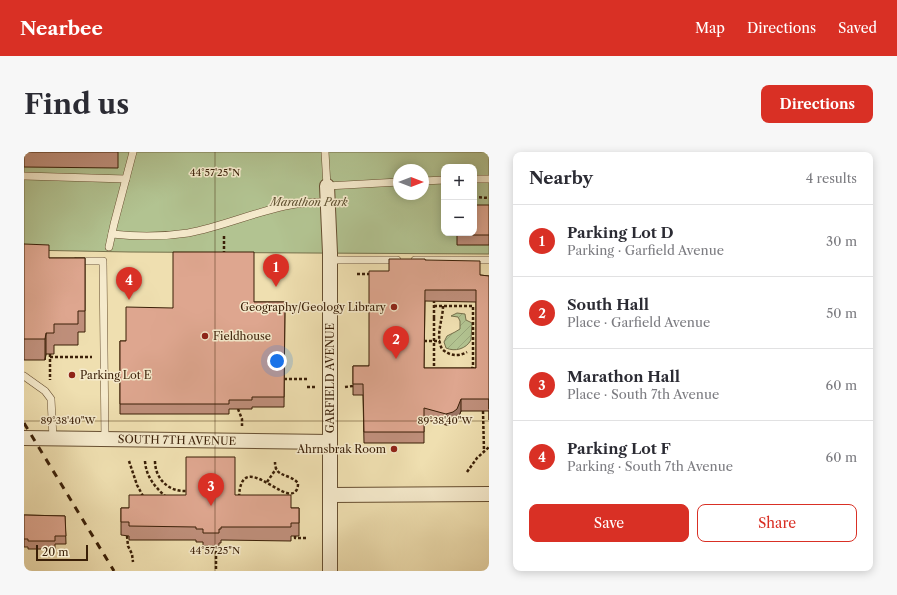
<!DOCTYPE html>
<meta charset="utf-8">
<style>
body{margin:0;font-family:"Libre Caslon Text",serif;background:#f7f7f7;color:#2b2b33}
.controls{position:absolute;right:12px;top:12px;display:grid;overflow:hidden;border-radius:8px;box-shadow:0 2px 10px #0003}
.controls button{width:36px;height:36px;display:grid;place-items:center;padding:0;border:0;border-bottom:1px solid #e1e1e2;background:#fff;color:#2b2b33;font:20px sans-serif}
.compass{position:absolute;left:369px;top:12px;width:36px;height:36px;border-radius:50%;background:#fff;box-shadow:0 2px 10px #0003;rotate:90deg}
.scale{position:absolute;left:12px;bottom:10px;width:52px;box-sizing:border-box;padding-left:4px;border:2px solid #3a1f07;border-top:0;font-size:11px;line-height:14px;white-space:nowrap;color:#3a1f07;-webkit-text-stroke:3px #f5eacc;paint-order:stroke}
.you{position:absolute;left:253px;top:209px;width:14px;height:14px;margin:-10px;border:3px solid #fff;border-radius:50%;background:#1a73e8;box-shadow:0 0 0 6px #1a73e833}
.badge{display:grid;place-items:center;width:26px;height:26px;border-radius:50%;background:#d93025;color:#fff;font-size:13px;font-weight:700}
.pin{position:absolute;translate:-50% -33px;filter:drop-shadow(0 1px 2px #0008)}
.pin::after{content:'';position:absolute;top:21px;width:14px;height:12px;background:inherit;clip-path:polygon(0 0,100% 0,50% 100%)}
.list{margin:0;padding:0;list-style:none}
h2{display:flex;justify-content:space-between;align-items:center;height:52px;margin:0;padding:0 16px;font-size:17px}
h2 small{font-size:13px;font-weight:400;color:#7c7c81}
.list li{display:grid;grid-template-columns:26px 1fr auto;gap:12px;align-items:center;box-sizing:border-box;height:72px;padding:0 16px;border-top:1px solid #e1e1e2}
.list b{display:block;font-size:15px;white-space:nowrap}
.list p{margin:0;font-size:13px;white-space:nowrap;color:#7c7c81}
.list em{font-size:13px;font-style:normal;color:#7c7c81}
.actions{display:flex;gap:8px;padding:12px 16px}
.actions a{flex:1;padding:9px 0;border:1px solid #d93025;border-radius:8px;text-align:center;font-size:14px;color:#d93025}
.actions .main{background:#d93025;color:#fff}
.map{position:relative;flex:none;width:465px;height:419px;overflow:hidden;border-radius:8px}
header{display:flex;align-items:center;gap:24px;box-sizing:border-box;height:56px;padding:0 20px;background:#d93025;color:#fff}
header strong{font-size:19px}
nav{display:flex;gap:22px;margin-inline-start:auto;font-size:14px}
.intro{display:flex;align-items:center;justify-content:space-between;box-sizing:border-box;height:96px;padding:0 24px}
h1{margin:0;font-size:28px}
.button{padding:10px 18px;border-radius:8px;background:#d93025;color:#fff;font-size:14px;font-weight:700}
main{display:flex;gap:24px;padding:0 24px}
aside{flex:1;background:#fff;border-radius:8px;box-shadow:0 2px 10px #0003}
.map>svg:first-child{display:block}
.green{fill:#b2c391;stroke:#76714c;fill-rule:evenodd}
.garden{fill:url(#garden-furrows);stroke:#76714c}
.lines{fill:none;stroke-linecap:round;stroke-linejoin:round}
.lane-casing{stroke:#674f31;stroke-width:8}
.street-casing{stroke:#674f31;stroke-width:16}
.path{stroke:#3a1f07;stroke-width:2.5;stroke-dasharray:3 2;stroke-linecap:butt}
.lane{stroke:#f5eacc;stroke-width:7}
.street{stroke:#f5eacc;stroke-width:14}
.rail{stroke:#3a1f07;stroke-width:3;stroke-dasharray:7 7;stroke-linecap:butt}
.path-bridge{stroke:#3a1f07;stroke-width:2.5;stroke-dasharray:3 2;stroke-linecap:butt}
.wall{fill:#bf8f7b;stroke:#3a1f07;fill-rule:evenodd}
.shaded-wall{fill:#9b7464;stroke:#3a1f07}
.building{fill:#dea68f;stroke:#3a1f07;fill-rule:evenodd}
.ticks{fill:none;stroke:#3a1f07;stroke-width:1;stroke-opacity:0.45}
.poi-dot{fill:#8f2418;stroke:#f5eacc;stroke-width:1.5}
.labels{text-anchor:middle;stroke-width:3;stroke-linejoin:round;paint-order:stroke}
.park-label{font-size:11px;font-style:italic;fill:#5e5030;stroke:#f5eacc}
.poi-label{font-size:11px;fill:#3a1f07;stroke:#f5eacc;text-anchor:end}
.street-label{font-size:11px;fill:#3a1f07;stroke:#f5eacc}
.ticks-label{font-size:10px;text-anchor:middle;fill:#3a1f07;stroke:#f5eacc;stroke-width:3;stroke-linejoin:round;paint-order:stroke}
</style>
<header>
<strong>Nearbee</strong>
<nav><a>Map</a><a>Directions</a><a>Saved</a></nav>
</header>
<div class="intro"><h1>Find us</h1><a class="button">Directions</a></div>
<main>
<div class="map">
<svg width="465" height="419" viewBox="0 0 465 419">
<defs>
<pattern id="garden-furrows" width="10" height="10" patternUnits="userSpaceOnUse"><rect width="10" height="10" fill="#b2c391"/><path d="M-1 1l2-2M0 10L10 0M9 11l2-2" fill="none" stroke="#9aa77c"/></pattern>
</defs>
<rect width="100%" height="100%" fill="#efdfb0"/>
<filter id="stains"><feTurbulence type="fractalNoise" baseFrequency=".005" numOctaves="4"/><feColorMatrix values="0 0 0 0 .2 0 0 0 0 .09 0 0 0 0 .02 0 0 0 .5 -.17"/></filter>
<radialGradient id="worn" r=".72"><stop offset=".6" stop-color="#630" stop-opacity="0"/><stop offset="1" stop-color="#630" stop-opacity=".3"/></radialGradient>
<path class="green" d="M 0,0 L 465,0 L 465,102 L 106,100 L 0,98 ZM 420,15 L 450,15 L 450,81 L 420,81 ZM 375,18 L 399,18 L 399,42 L 375,42 Z"/>
<path class="garden" d="M 433,161 L 441,162 L 442,168 L 448,171 L 447,188 C 442,197 431,200 422,196 L 420,190 L 423,184 L 431,180 L 436,177 L 436,169 L 434,165 L 427,164 Z"/>
<g class="lines">
<defs>
<g id="lane">
<path d="M 301,0 L 303,34 L 375,30"/>
<path d="M 0,24 L 102,27"/>
<path d="M 450,27 L 465,27"/>
<path d="M 399,29 L 420,28"/>
<path d="M 88,82 C 113,85 138,85 164,81 C 197,75 228,61 261,54 C 275,51 289,50 304,50"/>
<path d="M 85,95 L 90,72 L 109,0"/>
<path d="M 306,108 L 373,108"/>
<path d="M 391,108 L 465,108"/>
<path d="M 53,109 L 79,109 L 81,287"/>
<path d="M 0,224 L 21,239 L 27,247 L 29,286"/>
</g>
<g id="street">
<path d="M 303,34 L 306,101 L 306,419"/>
<path d="M 0,286 L 306,290"/>
<path d="M 306,343 L 465,342"/>
</g>
</defs>
<use href="#lane" class="lane-casing"/>
<use href="#street" class="street-casing"/>
<g class="path">
<path d="M 450,45 L 465,46"/>
<path d="M 200,84 L 200,100"/>
<path d="M 333,122 L 348,122"/>
<path d="M 410,154 L 449,154 L 449,216 L 446,216"/>
<path d="M 419,154 C 419,168 411,183 418,197 C 426,204 434,205 443,200"/>
<path d="M 410,166 L 410,147"/>
<path d="M 400,189 L 416,189"/>
<path d="M 26,202 L 26,228"/>
<path d="M 26,205 L 68,205"/>
<path d="M 260,227 L 284,227"/>
<path d="M 283,235 L 291,235"/>
<path d="M 321,235 L 329,234"/>
<path d="M 214,257 L 218,267 L 218,274"/>
<path d="M 459,259 L 460,299"/>
<path d="M 105,309 L 113,333 L 120,346"/>
<path d="M 121,309 C 122,324 130,334 141,344"/>
<path d="M 131,309 C 131,327 145,340 162,339"/>
<path d="M 443,320 L 453,306 L 465,295"/>
<path d="M 243,330 L 252,317"/>
<path d="M 215,345 C 217,297 258,351 271,340 C 274,337 274,334 274,331 C 265,321 251,326 251,310"/>
<path d="M 103,384 L 104,394 L 108,402 L 109,410"/>
<path d="M 271,384 L 271,386 L 283,386"/>
<path d="M 192,394 L 192,419"/>
</g>
<use href="#lane" class="lane"/>
<use href="#street" class="street"/>
<path class="rail" d="M 0,271 L 90,419"/>
<path class="path-bridge" d="M 410,219 L 410,166"/>
</g>
<g class="wall">
<path d="M 0,0 L 94,0 L 94,16 L 0,15 Z"/>
<path d="M 465,53 L 465,93 L 433,93 L 433,81 Z"/>
<path d="M 0,92 L 25,106 L 61,106 L 61,180 L 54,180 L 54,193 L 30,193 L 30,202 L 22,202 L 21,208 L 0,208 Z"/>
<path d="M 401,108 L 456,123 L 465,124 L 465,268 L 465,259 L 437,259 L 433,269 L 429,272 L 422,273 L 400,267 L 400,291 L 340,291 L 339,243 L 329,243 L 329,214 L 345,214 L 365,119 ZM 401,149 L 452,150 L 452,216 L 400,216 Z"/>
<path d="M 230,150 L 261,150 L 260,255 L 228,255 L 228,257 L 205,257 L 205,262 L 96,262 L 96,189 L 102,189 L 149,156 Z"/>
<path d="M 97,356 L 275,356 L 275,384 L 267,384 L 267,389 L 197,388 L 197,391 L 195,391 L 195,394 L 179,394 L 179,390 L 172,390 L 172,388 L 105,388 L 105,384 L 97,383 Z"/>
<path d="M 0,363 L 41,364 L 42,392 L 31,392 L 31,397 L 4,397 L 4,395 L 0,395 Z"/>
</g>
<g class="shaded-wall">
<path d="M 22,181 L 22,202 L 21,208 L 21,187 Z"/>
<path d="M 437,247 L 437,259 L 433,269 L 429,272 L 422,273 L 422,262 Z"/>
</g>
<g class="building">
<path d="M 450,53 L 465,53 L 465,83 L 433,83 L 433,81 L 450,81 Z"/>
<path d="M 0,92 L 25,93 L 25,106 L 61,106 L 61,159 L 54,159 L 54,172 L 30,172 L 30,181 L 22,181 L 21,187 L 0,187 Z"/>
<path d="M 149,100 L 230,100 L 230,150 L 261,150 L 260,245 L 228,245 L 228,248 L 205,248 L 205,252 L 96,252 L 96,189 L 102,189 L 102,155 L 149,156 Z"/>
<path d="M 365,107 L 401,107 L 401,108 L 456,109 L 456,123 L 465,124 L 465,257 L 465,247 L 437,247 L 433,257 L 429,260 L 422,262 L 400,256 L 400,280 L 340,280 L 339,232 L 329,232 L 329,214 L 345,214 L 345,119 L 365,119 ZM 401,138 L 452,138 L 452,216 L 400,216 Z"/>
<path d="M 162,305 L 211,305 L 211,343 L 267,343 L 267,356 L 275,356 L 275,371 L 267,371 L 267,375 L 197,375 L 197,377 L 195,377 L 195,381 L 179,381 L 179,377 L 172,377 L 172,375 L 105,374 L 105,370 L 97,370 L 97,356 L 105,356 L 105,343 L 162,343 Z"/>
<path d="M 0,363 L 41,364 L 42,384 L 31,384 L 31,389 L 4,389 L 4,387 L 0,387 Z"/>
</g>
<path class="ticks" d="M 191,0 L 191,419M 0,269 L 465,269"/>
<g class="poi-dot">
<circle cx="370" cy="155" r="4"/>
<circle cx="181" cy="184" r="4"/>
<circle cx="48" cy="223" r="4"/>
<circle cx="370" cy="297" r="4"/>
</g>
<g class="labels">
<g class="park-label">
<text x="285" y="54">Marathon Park</text>
</g>
<g class="poi-label">
<text x="362" y="159">Geography/Geology Library</text>
<text x="189" y="188" text-anchor="start">Fieldhouse</text>
<text x="56" y="227" text-anchor="start">Parking Lot E</text>
<text x="362" y="301">Ahrnsbrak Room</text>
</g>
<g class="street-label">
<text transform="translate(306 226) rotate(-90)" y="4">GARFIELD AVENUE</text>
<text transform="translate(153 288) rotate(1)" y="4">SOUTH 7TH AVENUE</text>
</g>
</g>
<g class="ticks-label">
<text x="191" y="24">44°57'25"N</text>
<text x="44" y="272">89°38'40"W</text>
<text x="421" y="272">89°38'40"W</text>
<text x="191" y="402">44°57'25"N</text>
</g>
<rect width="100%" height="100%" filter="url(#stains)"/>
<rect width="100%" height="100%" fill="url(#worn)"/>
</svg>
<div class="controls">
<button>+</button>
<button>−</button>
</div>
<svg class="compass" viewBox="-18 -18 36 36"><path d="M0-13l5 13h-10z" fill="#e53935"/><path d="M0 13l5-13h-10z" fill="#7c7c81"/></svg>
<div class="scale">20 m</div>
<div class="you"></div>
<div class="pin badge" style="left:252px;top:135px">1</div>
<div class="pin badge" style="left:372px;top:207px">2</div>
<div class="pin badge" style="left:187px;top:354px">3</div>
<div class="pin badge" style="left:105px;top:148px">4</div>
</div>
<aside>
<h2>Nearby<small>4 results</small></h2>
<ul class="list">
<li><span class="badge">1</span><div><b>Parking Lot D</b><p>Parking · Garfield Avenue</p></div><em>30 m</em></li>
<li><span class="badge">2</span><div><b>South Hall</b><p>Place · Garfield Avenue</p></div><em>50 m</em></li>
<li><span class="badge">3</span><div><b>Marathon Hall</b><p>Place · South 7th Avenue</p></div><em>60 m</em></li>
<li><span class="badge">4</span><div><b>Parking Lot F</b><p>Parking · South 7th Avenue</p></div><em>60 m</em></li>
</ul>
<div class="actions"><a class="main">Save</a><a>Share</a></div>
</aside>
</main>
